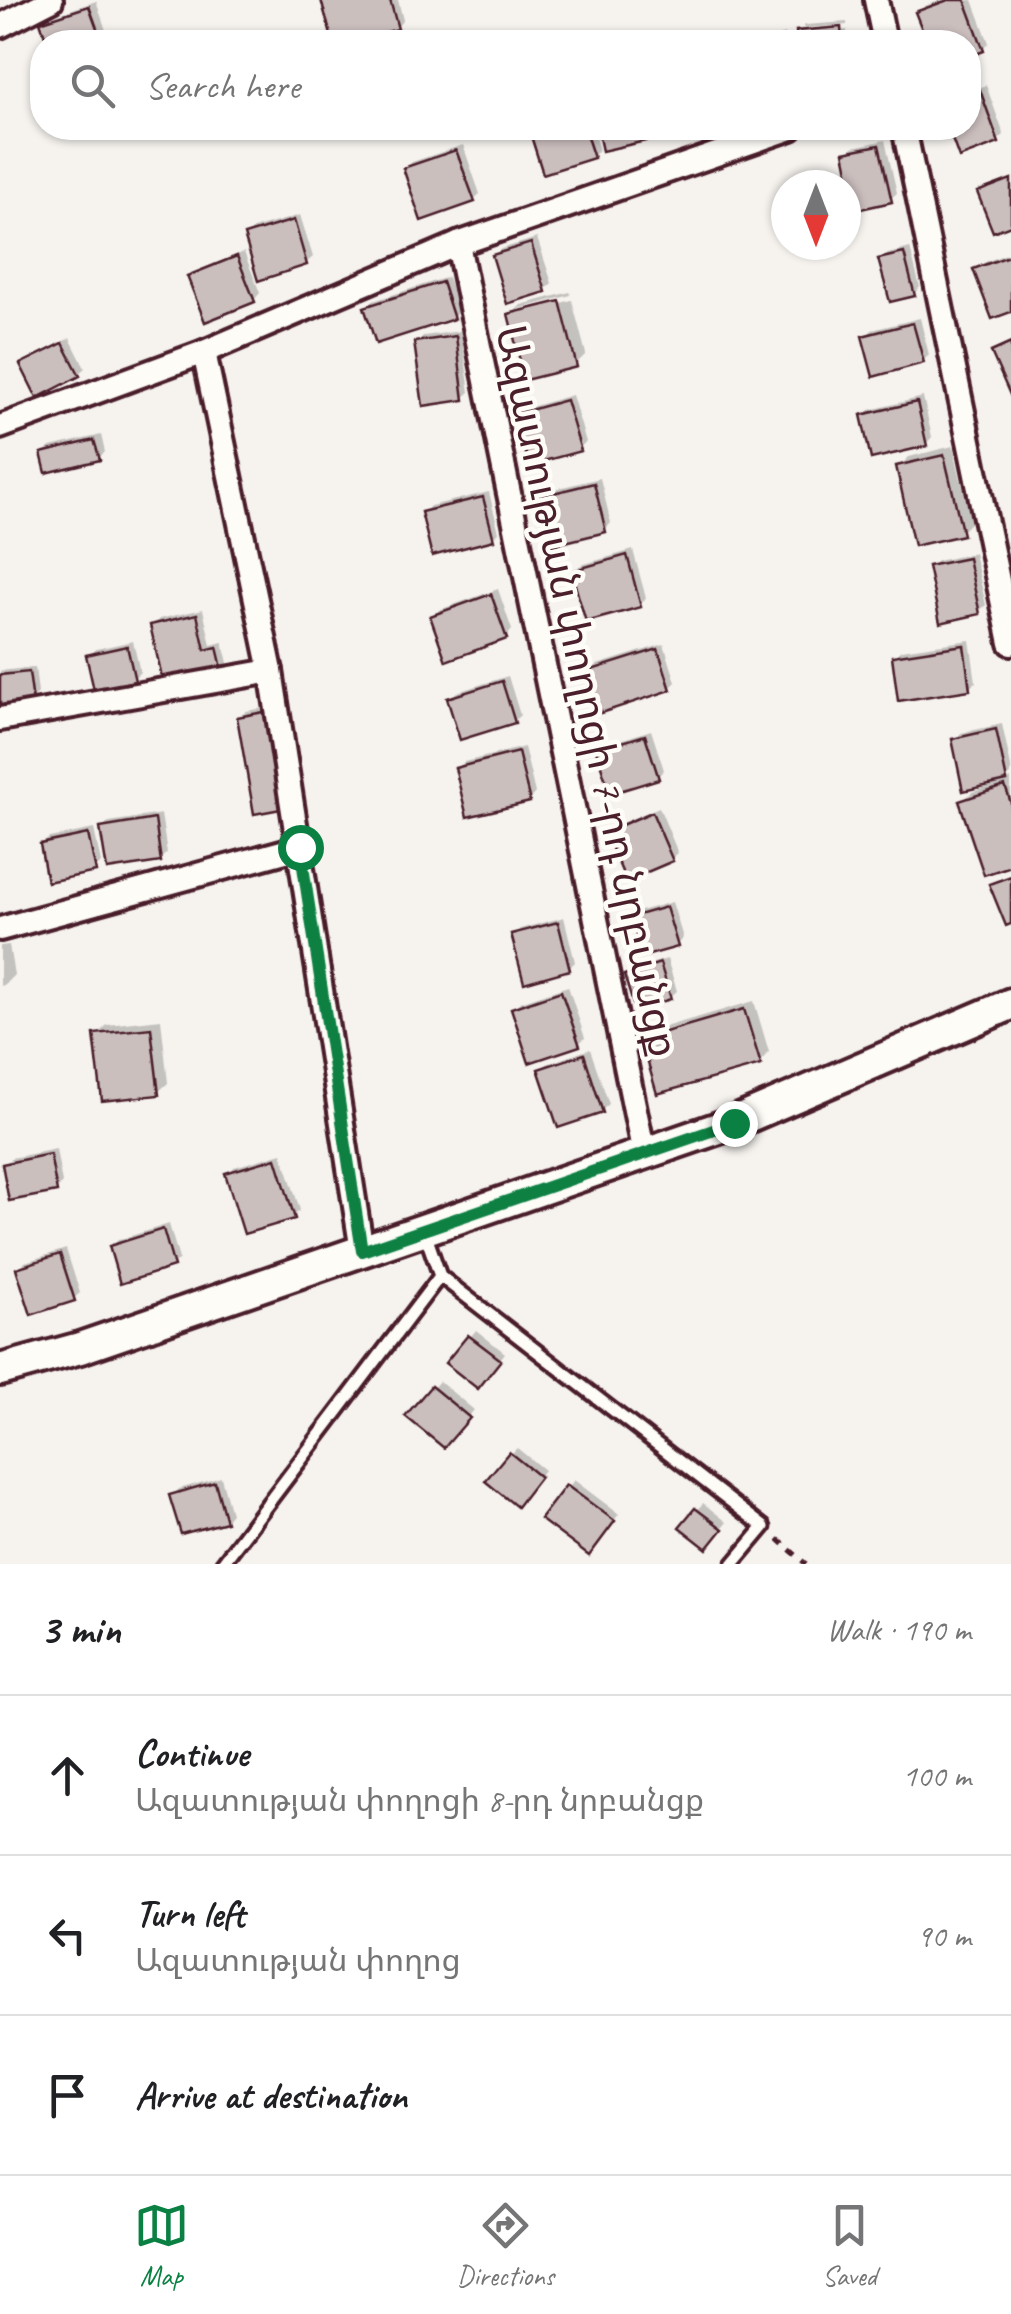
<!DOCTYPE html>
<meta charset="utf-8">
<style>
body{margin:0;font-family:Caveat,"Noto Sans Armenian",sans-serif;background:#f2f2f2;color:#202124}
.compass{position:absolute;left:771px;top:170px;width:90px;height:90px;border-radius:50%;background:#fff;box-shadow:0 2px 8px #0004;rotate:180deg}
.stop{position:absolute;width:30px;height:30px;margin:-22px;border:8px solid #0b8043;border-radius:50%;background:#fff}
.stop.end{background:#0b8043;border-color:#fff;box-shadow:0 2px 10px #0008}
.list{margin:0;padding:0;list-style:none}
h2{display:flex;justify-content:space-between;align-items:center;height:130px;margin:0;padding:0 40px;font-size:42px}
h2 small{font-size:32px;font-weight:400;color:#757577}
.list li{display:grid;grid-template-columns:65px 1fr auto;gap:30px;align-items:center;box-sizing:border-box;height:160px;padding:0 40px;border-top:2px solid #e0e0e0}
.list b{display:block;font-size:38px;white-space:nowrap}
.list p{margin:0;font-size:32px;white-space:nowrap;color:#757577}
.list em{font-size:32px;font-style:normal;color:#757577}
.icon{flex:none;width:55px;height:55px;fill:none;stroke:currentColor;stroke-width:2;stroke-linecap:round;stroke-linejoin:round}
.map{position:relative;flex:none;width:1011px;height:1564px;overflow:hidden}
.search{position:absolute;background:#fff;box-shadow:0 2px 8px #0004;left:30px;right:30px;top:30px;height:110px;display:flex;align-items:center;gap:25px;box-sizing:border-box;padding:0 35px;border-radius:40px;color:#757577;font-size:38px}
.sheet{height:610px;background:#fff}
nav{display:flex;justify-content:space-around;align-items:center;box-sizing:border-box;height:140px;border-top:2px solid #e0e0e0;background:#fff;font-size:28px;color:#757577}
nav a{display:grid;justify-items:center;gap:5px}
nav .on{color:#0b8043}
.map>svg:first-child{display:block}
.shadow{fill:#0003}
.building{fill:#cbbfbe;stroke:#4a1f2b;stroke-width:2.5}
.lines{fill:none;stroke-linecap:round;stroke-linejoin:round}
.lane-casing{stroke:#4a1f2b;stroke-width:19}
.street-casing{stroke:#4a1f2b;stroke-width:30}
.secondary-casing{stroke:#4a1f2b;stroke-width:38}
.path{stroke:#4a1f2b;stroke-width:5;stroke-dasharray:8 8;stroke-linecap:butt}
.lane{stroke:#fdfcf7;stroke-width:11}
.street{stroke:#fdfcf7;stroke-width:22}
.secondary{stroke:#fdfcf7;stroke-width:30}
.route{stroke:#0b8043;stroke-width:12}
.labels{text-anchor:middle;stroke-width:9;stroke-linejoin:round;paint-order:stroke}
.street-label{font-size:42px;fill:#4a1f2b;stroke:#fdfcf7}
</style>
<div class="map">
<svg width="1011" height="1564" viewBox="0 0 1011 1564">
<rect width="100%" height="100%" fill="#f6f3ef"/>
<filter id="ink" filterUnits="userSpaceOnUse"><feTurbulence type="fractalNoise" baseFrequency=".01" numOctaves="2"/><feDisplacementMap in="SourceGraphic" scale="20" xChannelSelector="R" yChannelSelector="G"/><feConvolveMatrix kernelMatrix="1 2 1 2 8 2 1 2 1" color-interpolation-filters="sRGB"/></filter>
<g filter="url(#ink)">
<g class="shadow">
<path d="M 323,0 L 398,0 L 403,20 L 397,27 L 335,42 Z"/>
<path d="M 941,0 L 973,0 L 989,43 L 982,49 L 968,42 L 929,42 L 918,12 L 925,6 Z"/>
<path d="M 96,1 L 110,42 L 50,42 L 43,23 L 50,17 Z"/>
<path d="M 847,22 L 847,25 L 803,28 L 805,25 Z"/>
<path d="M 802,28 L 802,33 L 847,30 L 848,42 L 800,42 L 799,32 Z"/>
<path d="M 785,34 L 788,42 L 756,42 Z"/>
<path d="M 986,85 L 1004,135 L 997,141 L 961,154 L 951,128 L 968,128 L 968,91 Z"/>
<path d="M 548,128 L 592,128 L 599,150 L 593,156 L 534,136 L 540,130 Z"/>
<path d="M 599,128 L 654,128 L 655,132 L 649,138 L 604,148 Z"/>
<path d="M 885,140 L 897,193 L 890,199 L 846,153 L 853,147 Z"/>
<path d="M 463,145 L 480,194 L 473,200 L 405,169 L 412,162 Z"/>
<path d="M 300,215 L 313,257 L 306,263 L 247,236 L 253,229 Z"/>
<path d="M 537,238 L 552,283 L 545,290 L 494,255 L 501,249 Z"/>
<path d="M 910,248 L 920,287 L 914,294 L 881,260 L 888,254 Z"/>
<path d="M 244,252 L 260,293 L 254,300 L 190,277 L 196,271 Z"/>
<path d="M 1011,252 L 1011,309 L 976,269 L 983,263 Z"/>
<path d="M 448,277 L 459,311 L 453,317 L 367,307 L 373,301 Z"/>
<path d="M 570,292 L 571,295 L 519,309 L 519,314 L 572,300 L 586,354 L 576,364 L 511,315 L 521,305 Z"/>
<path d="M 920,318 L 929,355 L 923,361 L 865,337 L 872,330 Z"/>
<path d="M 461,331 L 470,392 L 463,398 L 417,343 L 423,336 Z"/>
<path d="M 70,338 L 85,368 L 78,374 L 23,364 L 30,358 Z"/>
<path d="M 572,395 L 586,442 L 579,448 L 518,415 L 524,409 Z"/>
<path d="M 923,397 L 932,437 L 926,444 L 863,416 L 870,410 Z"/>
<path d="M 101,435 L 105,452 L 99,458 L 44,453 L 50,447 Z"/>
<path d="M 953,446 L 971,522 L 961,532 L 899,467 L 909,457 Z"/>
<path d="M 600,478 L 611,523 L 605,530 L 540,497 L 546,491 Z"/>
<path d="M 489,492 L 499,532 L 492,538 L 424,513 L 430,506 Z"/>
<path d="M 633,550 L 646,598 L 640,604 L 574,571 L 581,565 Z"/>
<path d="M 974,553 L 986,605 L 979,611 L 931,567 L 937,561 Z"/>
<path d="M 498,589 L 512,630 L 506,637 L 433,616 L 439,610 Z"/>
<path d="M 203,609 L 211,645 L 223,642 L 228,663 L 222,670 L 153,626 L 159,619 Z"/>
<path d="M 970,640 L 976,682 L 969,688 L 894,656 L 901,650 Z"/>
<path d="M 133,641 L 140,672 L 134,678 L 89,656 L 96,649 Z"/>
<path d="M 664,644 L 676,682 L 670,688 L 591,672 L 597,665 Z"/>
<path d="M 35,667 L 38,693 L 32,700 L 0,703 L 0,671 Z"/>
<path d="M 508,676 L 520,715 L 514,721 L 450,698 L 457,692 Z"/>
<path d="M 270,707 L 286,800 L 280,807 L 240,718 L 246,711 Z"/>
<path d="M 1002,724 L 1011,767 L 1011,774 L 1003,782 L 1011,779 L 1011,864 L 962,802 L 972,792 L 990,786 L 955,740 L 961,733 Z"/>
<path d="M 651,730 L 664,770 L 658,776 L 599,751 L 605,745 Z"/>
<path d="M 524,747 L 535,793 L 529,800 L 458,769 L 464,762 Z"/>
<path d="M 659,807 L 678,853 L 671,859 L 608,832 L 615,826 Z"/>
<path d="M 161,814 L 167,853 L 160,859 L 102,829 L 109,822 Z"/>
<path d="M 94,829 L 101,863 L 95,869 L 42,844 L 49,838 Z"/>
<path d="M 672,902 L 683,938 L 676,945 L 634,917 L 640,911 Z"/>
<path d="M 564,917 L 575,962 L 569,968 L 514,935 L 520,929 Z"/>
<path d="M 9,945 L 14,975 L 4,985 L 0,986 L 0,946 Z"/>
<path d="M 667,959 L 677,991 L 670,997 L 627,975 L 633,969 Z"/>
<path d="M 568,986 L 585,1038 L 578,1044 L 513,1008 L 520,1002 Z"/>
<path d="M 754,1001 L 769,1052 L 759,1063 L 644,1040 L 654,1030 Z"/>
<path d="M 161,1019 L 168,1083 L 157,1093 L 97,1035 L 107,1025 Z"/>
<path d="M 590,1049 L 609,1104 L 602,1110 L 540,1070 L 547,1064 Z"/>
<path d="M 56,1149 L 62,1183 L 56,1190 L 5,1165 L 11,1158 Z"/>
<path d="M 282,1153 L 300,1210 L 293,1217 L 228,1174 L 234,1167 Z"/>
<path d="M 169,1224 L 179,1259 L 173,1265 L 112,1247 L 118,1240 Z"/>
<path d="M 66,1249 L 80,1293 L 73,1299 L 19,1269 L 25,1262 Z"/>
<path d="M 476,1330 L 505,1353 L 484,1379 L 449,1363 Z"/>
<path d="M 439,1381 L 474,1410 L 450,1439 L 409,1416 Z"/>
<path d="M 517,1448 L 544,1470 L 523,1497 L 511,1454 Z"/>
<path d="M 221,1477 L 231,1513 L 225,1520 L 172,1496 L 179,1489 Z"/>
<path d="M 574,1480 L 619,1514 L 595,1546 L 544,1519 Z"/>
<path d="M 703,1503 L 727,1522 L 713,1540 L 697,1510 Z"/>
</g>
<g class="building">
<path d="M 321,0 L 390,0 L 398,29 L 349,42 L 333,42 Z"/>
<path d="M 948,0 L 965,0 L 984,51 L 968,57 L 968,42 L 927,42 L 915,12 Z"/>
<path d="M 89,6 L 102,42 L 47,42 L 40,22 Z"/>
<path d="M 841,27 L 842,42 L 797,42 L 796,31 Z"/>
<path d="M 980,90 L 999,143 L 959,158 L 948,128 L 968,128 L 968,94 Z"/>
<path d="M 558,128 L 584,128 L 594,158 L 543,174 L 531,136 Z"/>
<path d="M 597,128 L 647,128 L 650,140 L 602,151 Z"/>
<path d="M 879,145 L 892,202 L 856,210 L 844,152 Z"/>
<path d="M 456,150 L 475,202 L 421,221 L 403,168 Z"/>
<path d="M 1011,179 L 1011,225 L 993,232 L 977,192 Z"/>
<path d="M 294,220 L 307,265 L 258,281 L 244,235 Z"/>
<path d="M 531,243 L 546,292 L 507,304 L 492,255 Z"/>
<path d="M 904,253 L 915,296 L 890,302 L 878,259 Z"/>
<path d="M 1011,255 L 1011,312 L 992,319 L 973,269 Z"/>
<path d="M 237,256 L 255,302 L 205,322 L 187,276 Z"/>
<path d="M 442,282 L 454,319 L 376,344 L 364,307 Z"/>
<path d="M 560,301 L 577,367 L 525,380 L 508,314 Z"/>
<path d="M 913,323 L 924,363 L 873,377 L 862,336 Z"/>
<path d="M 456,336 L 464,400 L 423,406 L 414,342 Z"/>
<path d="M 63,343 L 80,376 L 37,398 L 20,364 Z"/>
<path d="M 1011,343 L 1011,397 L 991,352 Z"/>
<path d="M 566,400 L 581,451 L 529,465 L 515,414 Z"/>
<path d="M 917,402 L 927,446 L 871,459 L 861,415 Z"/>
<path d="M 94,440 L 100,460 L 46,473 L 41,453 Z"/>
<path d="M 944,455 L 963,535 L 914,546 L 896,466 Z"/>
<path d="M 594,483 L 606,532 L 549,546 L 537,497 Z"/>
<path d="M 483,497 L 494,540 L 432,556 L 421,512 Z"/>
<path d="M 627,555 L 641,607 L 586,622 L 571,571 Z"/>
<path d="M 968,558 L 980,614 L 940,623 L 928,566 Z"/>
<path d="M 491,594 L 507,639 L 446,661 L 430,616 Z"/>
<path d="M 197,614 L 205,650 L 217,647 L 223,672 L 164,686 L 150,625 Z"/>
<path d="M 964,645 L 970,690 L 898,701 L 892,656 Z"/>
<path d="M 127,646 L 135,681 L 94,690 L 86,655 Z"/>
<path d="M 658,649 L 671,690 L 601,713 L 588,671 Z"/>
<path d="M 29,672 L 33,702 L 0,706 L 0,675 Z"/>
<path d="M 502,681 L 515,723 L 460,740 L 447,698 Z"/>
<path d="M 264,712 L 281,809 L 254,814 L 237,717 Z"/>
<path d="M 996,729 L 1007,781 L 963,791 L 952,739 Z"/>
<path d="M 645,735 L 659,779 L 610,794 L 596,750 Z"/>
<path d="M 518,752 L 530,802 L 467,817 L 455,768 Z"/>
<path d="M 1005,786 L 1011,803 L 1011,866 L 984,875 L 959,801 Z"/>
<path d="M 652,812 L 673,861 L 626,881 L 605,832 Z"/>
<path d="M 155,819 L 161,862 L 107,870 L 100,828 Z"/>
<path d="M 88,834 L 96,872 L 47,882 L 40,844 Z"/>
<path d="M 1011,876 L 1011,924 L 1006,926 L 989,884 Z"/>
<path d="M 666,907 L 678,947 L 642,957 L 631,917 Z"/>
<path d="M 558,922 L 570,970 L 524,983 L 511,934 Z"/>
<path d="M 660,963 L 671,999 L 635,1010 L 624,975 Z"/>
<path d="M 561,991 L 580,1046 L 529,1063 L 511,1008 Z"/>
<path d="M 744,1009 L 761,1065 L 657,1094 L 641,1039 Z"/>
<path d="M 151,1028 L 159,1095 L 102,1101 L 94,1034 Z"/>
<path d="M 584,1054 L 603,1113 L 558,1128 L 538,1069 Z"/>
<path d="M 50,1154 L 57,1192 L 9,1201 L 2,1164 Z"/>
<path d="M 276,1158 L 295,1219 L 244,1234 L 225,1173 Z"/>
<path d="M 163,1229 L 174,1267 L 120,1284 L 109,1246 Z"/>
<path d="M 60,1254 L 75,1301 L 31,1315 L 16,1268 Z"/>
<path d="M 468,1335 L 501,1360 L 478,1389 L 445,1363 Z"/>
<path d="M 431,1386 L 470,1418 L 444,1448 L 405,1416 Z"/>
<path d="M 509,1452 L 540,1477 L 517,1507 L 485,1481 Z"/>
<path d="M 215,1482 L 226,1522 L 181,1534 L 169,1495 Z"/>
<path d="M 566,1485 L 615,1521 L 589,1556 L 540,1519 Z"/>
<path d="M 695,1508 L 723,1529 L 707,1549 L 679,1527 Z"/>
</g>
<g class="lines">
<defs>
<g id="lane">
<path d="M 440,1276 L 764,1527 L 733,1564"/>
<path d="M 222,1564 L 440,1276 L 424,1230"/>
</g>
<g id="street">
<path d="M 876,0 L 885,42"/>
<path d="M 0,26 L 51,0"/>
<path d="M 904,128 L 1011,643"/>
<path d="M 458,244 L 644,1154"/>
<path d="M 204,352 L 271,671 L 362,1251"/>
<path d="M 0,427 L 204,352 L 458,244 L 791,128"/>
<path d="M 0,719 L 271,671"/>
<path d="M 0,929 L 300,847"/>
</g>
<path id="secondary" d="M 0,1370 L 80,1348 L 733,1123 L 1011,1004"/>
</defs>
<use href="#lane" class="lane-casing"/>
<use href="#street" class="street-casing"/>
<use href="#secondary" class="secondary-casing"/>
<path class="path" d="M 778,1539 L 806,1564"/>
<use href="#lane" class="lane"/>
<use href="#street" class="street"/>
<use href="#secondary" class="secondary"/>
</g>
</g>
<g class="lines" filter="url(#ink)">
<path class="route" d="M 300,847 L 362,1251 L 734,1123"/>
</g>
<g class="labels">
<g class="street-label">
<text transform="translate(588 691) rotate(78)" y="15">Ազատության փողոցի 7-րդ նրբանցք</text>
</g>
</g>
</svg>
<svg class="compass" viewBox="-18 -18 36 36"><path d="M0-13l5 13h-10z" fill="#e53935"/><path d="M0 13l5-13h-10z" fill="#757577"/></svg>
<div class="stop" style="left:300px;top:847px"></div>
<div class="stop end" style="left:734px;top:1123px"></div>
<div class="search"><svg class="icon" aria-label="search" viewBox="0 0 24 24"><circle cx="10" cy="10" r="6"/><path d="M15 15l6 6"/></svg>Search here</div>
</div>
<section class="sheet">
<h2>3 min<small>Walk · 190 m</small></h2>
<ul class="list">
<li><svg class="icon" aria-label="ahead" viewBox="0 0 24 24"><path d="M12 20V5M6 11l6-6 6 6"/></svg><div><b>Continue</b><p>Ազատության փողոցի 8-րդ նրբանցք</p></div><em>100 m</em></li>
<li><svg class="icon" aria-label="left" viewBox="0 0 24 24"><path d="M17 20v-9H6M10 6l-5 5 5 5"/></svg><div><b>Turn left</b><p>Ազատության փողոց</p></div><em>90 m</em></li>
<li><svg class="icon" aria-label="arrive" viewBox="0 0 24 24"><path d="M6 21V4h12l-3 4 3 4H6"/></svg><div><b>Arrive at destination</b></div></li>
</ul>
</section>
<nav>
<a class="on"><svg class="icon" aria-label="map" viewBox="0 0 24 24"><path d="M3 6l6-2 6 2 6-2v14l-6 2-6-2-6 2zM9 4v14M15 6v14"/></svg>Map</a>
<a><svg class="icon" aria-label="directions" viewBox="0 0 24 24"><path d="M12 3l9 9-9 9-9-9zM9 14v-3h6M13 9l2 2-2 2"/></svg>Directions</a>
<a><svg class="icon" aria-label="saved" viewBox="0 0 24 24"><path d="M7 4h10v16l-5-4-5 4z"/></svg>Saved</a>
</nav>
